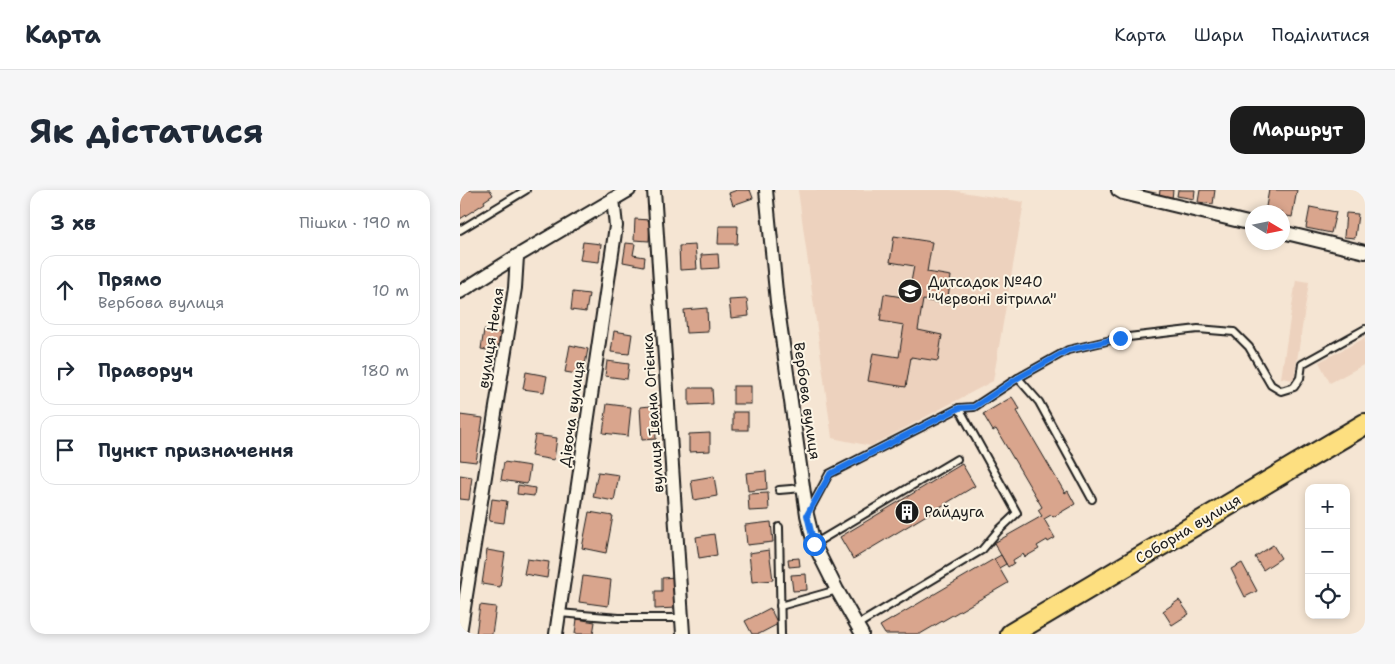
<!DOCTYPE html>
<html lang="uk">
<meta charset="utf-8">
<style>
body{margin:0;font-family:"Shantell Sans",sans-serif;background:#f6f6f7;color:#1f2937}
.controls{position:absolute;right:15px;bottom:15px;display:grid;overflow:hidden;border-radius:10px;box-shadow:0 2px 8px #0003}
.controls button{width:45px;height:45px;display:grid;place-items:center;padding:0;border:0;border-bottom:1px solid #e0e1e3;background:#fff;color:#1f2937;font:25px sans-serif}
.compass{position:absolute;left:785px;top:15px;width:45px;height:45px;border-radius:50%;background:#fff;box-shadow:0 2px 8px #0003;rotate:100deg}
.stop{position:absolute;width:15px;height:15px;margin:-11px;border:4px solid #1a73e8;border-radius:50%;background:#fff}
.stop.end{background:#1a73e8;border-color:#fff;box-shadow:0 1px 5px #0008}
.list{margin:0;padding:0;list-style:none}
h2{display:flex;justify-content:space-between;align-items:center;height:65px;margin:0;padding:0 20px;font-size:21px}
h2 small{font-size:16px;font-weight:400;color:#747a83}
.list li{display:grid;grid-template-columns:32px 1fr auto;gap:15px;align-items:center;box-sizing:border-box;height:70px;margin:0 10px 10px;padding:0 10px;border:1px solid #e0e1e3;border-radius:15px}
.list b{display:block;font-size:19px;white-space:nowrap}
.list p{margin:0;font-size:16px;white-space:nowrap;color:#747a83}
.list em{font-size:16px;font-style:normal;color:#747a83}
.icon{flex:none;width:28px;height:28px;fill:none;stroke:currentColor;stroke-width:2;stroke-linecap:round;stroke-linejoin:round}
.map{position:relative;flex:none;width:905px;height:444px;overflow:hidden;border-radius:15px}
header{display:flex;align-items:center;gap:30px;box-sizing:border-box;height:70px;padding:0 25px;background:#fff;border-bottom:1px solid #e0e1e3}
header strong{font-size:24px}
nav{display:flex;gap:28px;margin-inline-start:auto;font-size:18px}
.intro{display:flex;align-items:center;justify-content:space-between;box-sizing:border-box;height:120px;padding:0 30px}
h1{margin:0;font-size:35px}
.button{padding:12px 22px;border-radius:15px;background:#1c1c1c;color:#fff;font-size:18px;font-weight:700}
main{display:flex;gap:30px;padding:0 30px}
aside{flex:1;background:#fff;border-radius:15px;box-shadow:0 2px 8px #0003}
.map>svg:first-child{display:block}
.built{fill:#edd2be}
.building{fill:#d9a58d;stroke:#1c1c1c}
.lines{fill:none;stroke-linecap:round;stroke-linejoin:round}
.service-casing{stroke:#1c1c1c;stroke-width:10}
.minor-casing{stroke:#1c1c1c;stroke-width:16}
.primary-casing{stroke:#1c1c1c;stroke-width:24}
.service{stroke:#fcf5e5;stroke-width:6}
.minor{stroke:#fcf5e5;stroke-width:12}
.primary{stroke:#fddf80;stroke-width:20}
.route{stroke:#1a73e8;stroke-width:6}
.labels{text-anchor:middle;stroke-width:4;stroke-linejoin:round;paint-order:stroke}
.poi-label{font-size:15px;fill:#1c1c1c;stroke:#fcf5e5;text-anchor:start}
.street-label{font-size:15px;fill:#1c1c1c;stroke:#fcf5e5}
</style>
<header>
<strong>Карта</strong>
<nav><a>Карта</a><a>Шари</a><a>Поділитися</a></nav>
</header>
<div class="intro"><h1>Як дістатися</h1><a class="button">Маршрут</a></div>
<main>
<aside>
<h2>3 хв<small>Пішки · 190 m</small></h2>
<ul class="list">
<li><svg class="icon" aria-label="ahead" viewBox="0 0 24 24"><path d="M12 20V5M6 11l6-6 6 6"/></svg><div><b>Прямо</b><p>Вербова вулиця</p></div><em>10 m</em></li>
<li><svg class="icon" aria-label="right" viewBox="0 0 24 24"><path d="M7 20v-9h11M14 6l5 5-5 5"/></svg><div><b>Праворуч</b></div><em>180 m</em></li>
<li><svg class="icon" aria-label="arrive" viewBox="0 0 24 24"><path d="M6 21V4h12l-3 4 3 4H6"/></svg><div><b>Пункт призначення</b></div></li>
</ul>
</aside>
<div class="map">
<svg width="905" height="444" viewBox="0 0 905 444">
<rect width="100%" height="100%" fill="#f5e5d3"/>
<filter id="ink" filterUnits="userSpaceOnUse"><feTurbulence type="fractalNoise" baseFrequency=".02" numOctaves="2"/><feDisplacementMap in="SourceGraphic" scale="10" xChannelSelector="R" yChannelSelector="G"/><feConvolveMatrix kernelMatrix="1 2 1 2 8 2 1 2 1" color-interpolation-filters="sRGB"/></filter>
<g filter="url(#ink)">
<g class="built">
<path d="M 338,0 L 490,0 L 564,12 L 533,191 L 411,256 L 372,248 Z"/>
<path d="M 836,90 L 849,92 L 834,190 L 821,188 Z"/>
<path d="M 905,148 L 905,174 L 870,193 L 859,172 Z"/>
</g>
<g class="building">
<path d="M 0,0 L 30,0 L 33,5 L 24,11 L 25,13 L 0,29 Z"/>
<path d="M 277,0 L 290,0 L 293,8 L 273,15 L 269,3 Z"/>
<path d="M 700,0 L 713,0 L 712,9 L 699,7 Z"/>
<path d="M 718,0 L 735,0 L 734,9 L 717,6 Z"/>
<path d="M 740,0 L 755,0 L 753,14 L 738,12 Z"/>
<path d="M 809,0 L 837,0 L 832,27 L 822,25 L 822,22 L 805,22 Z"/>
<path d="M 850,17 L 876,22 L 871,43 L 846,38 Z"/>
<path d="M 886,23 L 898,24 L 895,48 L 884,47 Z"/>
<path d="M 175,29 L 190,30 L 189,51 L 174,50 Z"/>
<path d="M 259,36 L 278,36 L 277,54 L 258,54 Z"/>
<path d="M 434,46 L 472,52 L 467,82 L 491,86 L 487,114 L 463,110 L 458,140 L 482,145 L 478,171 L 451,167 L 446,197 L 408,191 L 413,163 L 439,167 L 444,135 L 420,131 L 424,104 L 448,108 L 454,76 L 430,72 Z"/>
<path d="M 123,52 L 141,54 L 139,72 L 120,70 Z"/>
<path d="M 166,53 L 175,54 L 173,65 L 185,67 L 184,76 L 163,72 Z"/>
<path d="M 235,55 L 237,79 L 220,80 L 219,56 Z"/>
<path d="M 258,64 L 259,78 L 242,79 L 241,65 Z"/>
<path d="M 113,102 L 129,104 L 126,122 L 111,120 Z"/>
<path d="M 287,109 L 289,126 L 271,128 L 269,110 Z"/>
<path d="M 247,118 L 248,142 L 226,143 L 224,120 Z"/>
<path d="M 24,140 L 41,143 L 38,162 L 21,159 Z"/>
<path d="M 154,141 L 172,144 L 169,164 L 151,162 Z"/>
<path d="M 110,155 L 128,159 L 123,185 L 105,182 Z"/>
<path d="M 147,171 L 169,174 L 167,189 L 145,186 Z"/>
<path d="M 66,182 L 87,186 L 84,202 L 63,199 Z"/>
<rect x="273" y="196" width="18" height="18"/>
<path d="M 229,198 L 252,198 L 253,214 L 229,215 Z"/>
<path d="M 552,207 L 560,219 L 557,221 L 605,303 L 608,301 L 615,314 L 593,327 L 591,325 L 584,329 L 595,348 L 588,352 L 587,350 L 577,356 L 579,359 L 565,367 L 563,364 L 553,370 L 554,373 L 548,377 L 534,353 L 582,326 L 578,320 L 582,317 L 536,239 L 533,241 L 523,224 Z"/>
<path d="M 147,214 L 171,217 L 168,246 L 143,243 Z"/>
<path d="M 202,215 L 203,231 L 195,232 L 196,249 L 182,250 L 180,217 Z"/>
<rect x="273" y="222" width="15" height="18"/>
<path d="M 0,225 L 23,228 L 16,272 L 0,270 Z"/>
<path d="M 250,243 L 250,261 L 229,262 L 229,244 Z"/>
<path d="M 75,245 L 97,248 L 94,270 L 71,266 Z"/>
<path d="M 44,272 L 70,276 L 67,294 L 41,290 Z"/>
<path d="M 502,274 L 515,296 L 393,369 L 380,347 Z"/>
<path d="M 306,281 L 307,299 L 288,301 L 286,283 Z"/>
<path d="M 138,282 L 159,285 L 154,311 L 133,307 Z"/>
<path d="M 0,285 L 12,287 L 9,310 L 0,309 Z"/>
<path d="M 254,286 L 257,306 L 234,310 L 231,290 Z"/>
<path d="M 58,295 L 75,298 L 74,306 L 57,304 Z"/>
<path d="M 308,303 L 309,320 L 289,321 L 288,304 Z"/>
<path d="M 32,309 L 47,311 L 44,333 L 29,331 Z"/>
<path d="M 129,322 L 153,326 L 146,363 L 122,358 Z"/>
<path d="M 311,332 L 313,352 L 287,355 L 285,335 Z"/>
<path d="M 254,344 L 257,365 L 239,368 L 236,347 Z"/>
<path d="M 813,355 L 821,368 L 803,380 L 795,367 Z"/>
<path d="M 27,360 L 45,363 L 40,397 L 22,394 Z"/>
<path d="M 309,360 L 313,390 L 292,392 L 289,363 Z"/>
<path d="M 541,365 L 546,374 L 539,378 L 534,369 Z"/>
<path d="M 339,368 L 340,376 L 329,377 L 328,369 Z"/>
<path d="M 67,369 L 89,372 L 87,388 L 64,384 Z"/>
<path d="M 534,369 L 548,393 L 460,444 L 425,444 L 420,436 Z"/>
<path d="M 782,373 L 797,401 L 785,407 L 771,379 Z"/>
<path d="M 346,384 L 347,400 L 333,401 L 331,385 Z"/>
<path d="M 123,386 L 151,390 L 148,416 L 119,412 Z"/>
<path d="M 216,387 L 217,418 L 195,419 L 195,401 L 202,401 L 202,388 Z"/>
<path d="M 719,410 L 729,424 L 712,435 L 703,421 Z"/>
<path d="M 20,415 L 36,417 L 32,444 L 16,444 Z"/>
<path d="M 310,418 L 318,434 L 299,444 L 292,444 L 285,431 Z"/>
<path d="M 117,429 L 135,432 L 133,444 L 115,444 Z"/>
</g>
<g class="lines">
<defs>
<g id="service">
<path d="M 0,40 L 66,0"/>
<path d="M 558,188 L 579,212 L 632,309"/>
<path d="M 319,300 L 343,298"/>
<path d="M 348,323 L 369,284 L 499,218 L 514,217 L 558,188 L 608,160 L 660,148 L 738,139 L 774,142 L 789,157 L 811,195 L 821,201 L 834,197 L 840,188 L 842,174 L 905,139"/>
<path d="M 319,337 L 321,444"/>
<path d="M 354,354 L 497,269"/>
<path d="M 320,416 L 377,400"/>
<path d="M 99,423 L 159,428 L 222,428"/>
<path d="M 397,435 L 522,360 L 538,341 L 557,323 L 499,218"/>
</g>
<g id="minor">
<path d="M 194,0 L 223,444"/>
<path d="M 306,0 L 317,112 L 347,325 L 354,354 L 377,400 L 402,444"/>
<path d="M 658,0 L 663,3 L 792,34"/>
<path d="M 822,42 L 905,62"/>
<path d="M 0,102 L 57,66 L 169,0"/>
<path d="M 0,443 L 55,98 L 57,66"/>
<path d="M 96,444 L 156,36 L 153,9"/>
</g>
<path id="primary" d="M 551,444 L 905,234"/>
</defs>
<use href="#service" class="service-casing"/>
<use href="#minor" class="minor-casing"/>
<use href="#primary" class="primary-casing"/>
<use href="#service" class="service"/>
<use href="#minor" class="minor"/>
<use href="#primary" class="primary"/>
</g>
</g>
<g class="lines" filter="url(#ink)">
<path class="route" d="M 354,354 L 347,325 L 370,284 L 499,218 L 514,217 L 558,188 L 608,160 L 660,148"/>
</g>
<defs>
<symbol id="school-disc" viewBox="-11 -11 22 22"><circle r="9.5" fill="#1c1c1c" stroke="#fcf5e5"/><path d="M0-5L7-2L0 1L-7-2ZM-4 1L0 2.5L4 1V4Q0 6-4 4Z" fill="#fff"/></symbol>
<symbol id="building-disc" viewBox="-11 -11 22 22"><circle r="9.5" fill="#1c1c1c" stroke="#fcf5e5"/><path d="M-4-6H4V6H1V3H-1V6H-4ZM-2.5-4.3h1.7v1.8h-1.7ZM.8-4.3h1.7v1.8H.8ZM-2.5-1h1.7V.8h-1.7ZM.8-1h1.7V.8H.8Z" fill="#fff"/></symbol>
</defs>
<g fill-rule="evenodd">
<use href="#school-disc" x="436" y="87" width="28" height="28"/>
<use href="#building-disc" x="433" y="308" width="28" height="28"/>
</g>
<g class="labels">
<g class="poi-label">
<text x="468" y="97">Дитсадок №40<tspan x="468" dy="17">"Червоні вітрила"</tspan></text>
<text x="464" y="327">Райдуга</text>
</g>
<g class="street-label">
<text transform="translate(31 148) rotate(-81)" y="5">вулиця Нечая</text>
<text transform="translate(347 211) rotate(82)" y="5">Вербова вулиця</text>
<text transform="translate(193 223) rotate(-94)" y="5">вулиця Івана Огієнка</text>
<text transform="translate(112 224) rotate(-82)" y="5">Дівоча вулиця</text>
<text transform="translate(728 339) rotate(-31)" y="5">Соборна вулиця</text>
</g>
</g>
</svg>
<div class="controls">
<button>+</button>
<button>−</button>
<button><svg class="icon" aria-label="locate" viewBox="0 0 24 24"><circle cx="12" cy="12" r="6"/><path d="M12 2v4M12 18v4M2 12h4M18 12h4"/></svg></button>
</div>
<svg class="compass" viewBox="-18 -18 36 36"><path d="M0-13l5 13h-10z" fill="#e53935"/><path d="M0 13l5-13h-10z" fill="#747a83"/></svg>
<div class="stop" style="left:354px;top:354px"></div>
<div class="stop end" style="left:660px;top:148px"></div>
</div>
</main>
